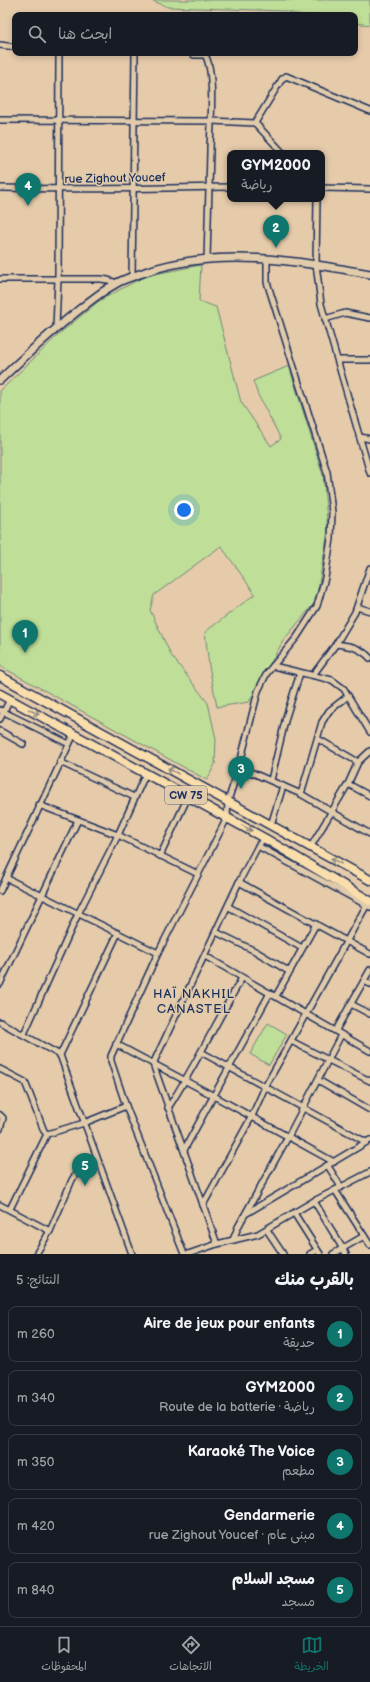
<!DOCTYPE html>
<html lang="ar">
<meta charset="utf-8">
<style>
body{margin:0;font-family:"Balsamiq Sans","Playpen Sans Arabic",sans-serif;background:#20242c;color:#f1f3f6;direction:rtl}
.you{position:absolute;left:184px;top:510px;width:14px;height:14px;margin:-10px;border:3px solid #fff;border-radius:50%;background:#1a73e8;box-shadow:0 0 0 6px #1a73e833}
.badge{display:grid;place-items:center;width:26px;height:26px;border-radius:50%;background:#0f766e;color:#fff;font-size:13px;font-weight:700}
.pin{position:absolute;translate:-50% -33px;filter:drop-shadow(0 1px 2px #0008)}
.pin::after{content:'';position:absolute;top:21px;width:14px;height:12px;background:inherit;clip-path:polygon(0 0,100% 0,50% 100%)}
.popup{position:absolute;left:227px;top:150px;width:98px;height:52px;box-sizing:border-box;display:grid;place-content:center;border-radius:8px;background:#171b24;filter:drop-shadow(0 1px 3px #0005);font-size:13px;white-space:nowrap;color:#9ea1a6}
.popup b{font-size:15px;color:#f1f3f6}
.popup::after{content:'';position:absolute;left:50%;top:100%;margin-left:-8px;border:8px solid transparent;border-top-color:#171b24}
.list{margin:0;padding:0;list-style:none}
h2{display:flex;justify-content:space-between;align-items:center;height:52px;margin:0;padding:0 16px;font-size:17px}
h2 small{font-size:13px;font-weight:400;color:#9ea1a6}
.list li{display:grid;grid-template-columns:26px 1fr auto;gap:12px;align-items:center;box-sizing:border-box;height:56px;margin:0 8px 8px;padding:0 8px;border:1px solid #363941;border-radius:8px}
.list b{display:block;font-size:15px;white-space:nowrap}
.list p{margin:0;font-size:13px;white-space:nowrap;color:#9ea1a6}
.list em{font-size:13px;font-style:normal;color:#9ea1a6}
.icon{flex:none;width:22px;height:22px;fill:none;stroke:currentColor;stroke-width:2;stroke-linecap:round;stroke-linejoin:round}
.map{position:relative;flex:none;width:370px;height:1254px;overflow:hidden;direction:ltr}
.search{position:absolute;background:#171b24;box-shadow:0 2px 6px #0003;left:12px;right:12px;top:12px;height:44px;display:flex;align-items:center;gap:10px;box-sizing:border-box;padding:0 14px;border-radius:8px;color:#9ea1a6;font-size:15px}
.sheet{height:372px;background:#171b24}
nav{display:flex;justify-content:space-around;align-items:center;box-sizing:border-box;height:56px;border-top:1px solid #363941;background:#171b24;font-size:11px;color:#9ea1a6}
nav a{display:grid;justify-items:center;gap:2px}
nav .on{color:#0f766e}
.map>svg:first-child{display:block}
.green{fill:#bfde97;stroke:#6d867a}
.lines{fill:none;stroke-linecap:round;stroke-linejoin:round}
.street-casing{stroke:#1b2f5e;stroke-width:8}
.secondary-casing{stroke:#1b2f5e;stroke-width:10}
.primary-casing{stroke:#1b2f5e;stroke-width:11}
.street{stroke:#e1cbaa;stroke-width:5}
.secondary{stroke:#e1cbaa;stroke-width:7}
.primary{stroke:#f9ddab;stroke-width:8}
.oneway{stroke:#8a8684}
.labels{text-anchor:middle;stroke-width:3;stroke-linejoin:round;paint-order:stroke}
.shield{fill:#e1cbaa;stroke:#565e75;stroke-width:1}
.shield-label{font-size:11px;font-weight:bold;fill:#1b2f5e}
.street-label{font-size:12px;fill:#1b2f5e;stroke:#e1cbaa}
.neighbourhood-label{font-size:13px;letter-spacing:1px;fill:#1b2f5e;stroke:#e1cbaa}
</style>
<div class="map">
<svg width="370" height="1254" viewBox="0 0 370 1254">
<rect width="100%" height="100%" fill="#e6cbaa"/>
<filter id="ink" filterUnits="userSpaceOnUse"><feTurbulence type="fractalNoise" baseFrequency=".025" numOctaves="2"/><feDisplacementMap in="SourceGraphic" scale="8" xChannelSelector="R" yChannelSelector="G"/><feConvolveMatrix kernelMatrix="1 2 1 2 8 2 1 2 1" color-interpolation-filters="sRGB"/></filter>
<g filter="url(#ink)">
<g class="green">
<path d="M 151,0 L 370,0 L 370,25 L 355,23 L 355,15 L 301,15 L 283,11 L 168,7 Z"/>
<path d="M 201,265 L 199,301 L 216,307 L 241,402 L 271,446 L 281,439 L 258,395 L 253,381 L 289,366 L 323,475 L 328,531 L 316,601 L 283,641 L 249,702 L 217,707 L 209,666 L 205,632 L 255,594 L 221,546 L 154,595 L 150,610 L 171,655 L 208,703 L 216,739 L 215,764 L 207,780 L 0,666 L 0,391 L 59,334 L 99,301 L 145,276 Z"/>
<path d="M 268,1023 L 287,1034 L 269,1065 L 250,1054 Z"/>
</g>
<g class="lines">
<defs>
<g id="street">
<path d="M 0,45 L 15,47"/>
<path d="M 191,53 L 194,55 L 205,55 C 216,73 210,130 210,152 C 209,188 208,223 207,259"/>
<path d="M 0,120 L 211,121 L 255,123 L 283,153"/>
<path d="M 255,123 L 282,79 L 286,76 L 370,111"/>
<path d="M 0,188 C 77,190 153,188 230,187"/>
<path d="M 322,188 L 370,189"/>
<path d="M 317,199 L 316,264 L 321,304 L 370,473"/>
<path d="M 132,277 L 135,53"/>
<path d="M 0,279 L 101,279 L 108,280 L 117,283"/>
<path d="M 325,319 L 345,313 L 370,318"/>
<path d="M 56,328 L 58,279 L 59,53"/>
<path d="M 338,360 L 370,360"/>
<path d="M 360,437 L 370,439"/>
<path d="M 357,607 L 370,611"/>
<path d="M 336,644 C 350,646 360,647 370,658"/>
<path d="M 273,666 L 332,680 L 344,689 L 370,732"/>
<path d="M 313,675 L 336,644 L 355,612 L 370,568"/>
<path d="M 0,710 L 69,744"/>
<path d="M 0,719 L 10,699"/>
<path d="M 0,731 L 23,744"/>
<path d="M 318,739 L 358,762"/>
<path d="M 60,762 L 134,797"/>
<path d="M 239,767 L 301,794 L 370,834"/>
<path d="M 271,780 L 286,717 L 300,673"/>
<path d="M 348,784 L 370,796"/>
<path d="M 301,794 L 322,722 L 329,711 L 348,696"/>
<path d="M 39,805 L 118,835 L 198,874"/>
<path d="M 271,825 L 283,786"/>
<path d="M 258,846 L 370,907"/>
<path d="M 310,848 L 348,784 L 358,762 L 370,751"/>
<path d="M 160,856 L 188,797"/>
<path d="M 6,878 L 158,953"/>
<path d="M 239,882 L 370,954"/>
<path d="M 0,891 L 74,734"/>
<path d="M 229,907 L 302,948"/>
<path d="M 216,932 L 255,951 L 290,972"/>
<path d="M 205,956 L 370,1051"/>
<path d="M 364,981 L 370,984"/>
<path d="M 0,984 L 78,820"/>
<path d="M 276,996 L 316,924"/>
<path d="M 351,1004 L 370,1014"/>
<path d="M 0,1022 L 60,1055 L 132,1254"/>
<path d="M 336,1030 L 370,970"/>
<path d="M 24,1034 L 78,914 L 118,835 L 146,773"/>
<path d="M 291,1041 L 370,1081"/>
<path d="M 116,1044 L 214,1096 L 334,1162"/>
<path d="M 201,1052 L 366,1142"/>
<path d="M 60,1055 L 118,933"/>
<path d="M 0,1069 L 25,1082 L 44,1131 L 47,1134 L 10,1209"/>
<path d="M 318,1080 L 370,1110"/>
<path d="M 168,1108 C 195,1066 217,1021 242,978"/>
<path d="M 0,1115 L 3,1118 L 0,1129"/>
<path d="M 47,1134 L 84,1123 L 126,1106"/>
<path d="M 184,1150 L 270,993"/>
<path d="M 328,1166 L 341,1187"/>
<path d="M 335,1190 L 370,1245"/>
<path d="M 314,1201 L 346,1254"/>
<path d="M 0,1205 L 50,1231"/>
<path d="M 203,1205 L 252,1116 L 265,1087 L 369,901"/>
<path d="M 247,1213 L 370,1140"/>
<path d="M 294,1213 L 320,1254"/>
<path d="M 267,1230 L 283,1254"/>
<path d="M 233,1240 L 238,1227 L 288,1137 L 341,1035"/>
<path d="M 217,1244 L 153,1064 L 239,882 L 258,846 L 264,838"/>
<path d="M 36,1254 L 50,1231 L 72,1180 L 77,1172 L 85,1167 L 99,1163"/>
<path d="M 184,1254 L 126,1106 L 111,1061 L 111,1056 L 158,953 L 227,818 L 228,801 L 239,767 L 258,691 L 267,673 L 297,637 L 317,606 L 325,578 L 331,539 L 332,512 L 327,472 L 267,282 L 267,260"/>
<path d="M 188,1254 L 217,1244 L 258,1234 L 314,1201 L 370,1172"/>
<path d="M 310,1254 L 317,1250"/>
<path d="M 333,1254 L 364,1236"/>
</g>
<path id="secondary" d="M 0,380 C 26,355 52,331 80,309 C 91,300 104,290 117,283 C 126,278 138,275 148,271 C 221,247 297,261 370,274"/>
<g id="primary">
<path d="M 0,676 L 370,880"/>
<path d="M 0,694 L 264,838 L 370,901"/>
</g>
</defs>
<use href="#street" class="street-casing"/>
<use href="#secondary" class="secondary-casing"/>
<use href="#primary" class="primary-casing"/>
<use href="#street" class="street"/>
<use href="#secondary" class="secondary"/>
<use href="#primary" class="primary"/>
</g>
<defs><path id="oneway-shaft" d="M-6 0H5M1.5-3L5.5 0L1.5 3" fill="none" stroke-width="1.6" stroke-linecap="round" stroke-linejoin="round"/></defs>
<g class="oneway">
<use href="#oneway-shaft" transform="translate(34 712) rotate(28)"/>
<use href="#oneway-shaft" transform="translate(173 771) rotate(-151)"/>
<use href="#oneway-shaft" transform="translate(247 828) rotate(29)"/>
<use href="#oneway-shaft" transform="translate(336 861) rotate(-151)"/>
</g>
</g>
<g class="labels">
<rect class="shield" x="165" y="786" width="42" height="18" rx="3"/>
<g class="shield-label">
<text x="186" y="799">CW 75</text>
</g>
<g class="street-label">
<text transform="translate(115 178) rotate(-1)" y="4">rue Zighout Youcef</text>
</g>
<g class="neighbourhood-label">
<text x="194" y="998">HAÏ NAKHIL<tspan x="194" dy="15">CANASTEL</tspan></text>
</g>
</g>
</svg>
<div class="you"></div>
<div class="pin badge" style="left:25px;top:653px">1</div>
<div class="pin badge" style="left:276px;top:248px">2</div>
<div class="popup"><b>GYM2000</b>رياضة</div>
<div class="pin badge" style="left:241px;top:789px">3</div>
<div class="pin badge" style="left:28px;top:206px">4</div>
<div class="pin badge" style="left:85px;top:1186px">5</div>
<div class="search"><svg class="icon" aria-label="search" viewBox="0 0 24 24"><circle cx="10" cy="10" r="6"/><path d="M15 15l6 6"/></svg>ابحث هنا</div>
</div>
<section class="sheet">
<h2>بالقرب منك<small>النتائج: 5</small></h2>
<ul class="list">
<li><span class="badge">1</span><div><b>Aire de jeux pour enfants</b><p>حديقة</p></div><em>260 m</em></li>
<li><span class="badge">2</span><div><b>GYM2000</b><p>رياضة · Route de la batterie</p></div><em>340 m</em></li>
<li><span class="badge">3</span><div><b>Karaoké The Voice</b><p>مطعم</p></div><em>350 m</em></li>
<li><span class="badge">4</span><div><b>Gendarmerie</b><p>مبنى عام · rue Zighout Youcef</p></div><em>420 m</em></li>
<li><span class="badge">5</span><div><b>مسجد السلام</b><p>مسجد</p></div><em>840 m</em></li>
</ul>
</section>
<nav>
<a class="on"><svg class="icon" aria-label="map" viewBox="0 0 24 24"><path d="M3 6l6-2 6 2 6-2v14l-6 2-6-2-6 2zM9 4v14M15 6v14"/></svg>الخريطة</a>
<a><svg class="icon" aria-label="directions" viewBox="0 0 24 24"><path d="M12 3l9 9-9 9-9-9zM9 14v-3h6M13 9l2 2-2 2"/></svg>الاتجاهات</a>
<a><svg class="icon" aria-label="saved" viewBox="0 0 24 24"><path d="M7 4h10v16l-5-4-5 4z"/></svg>المحفوظات</a>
</nav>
